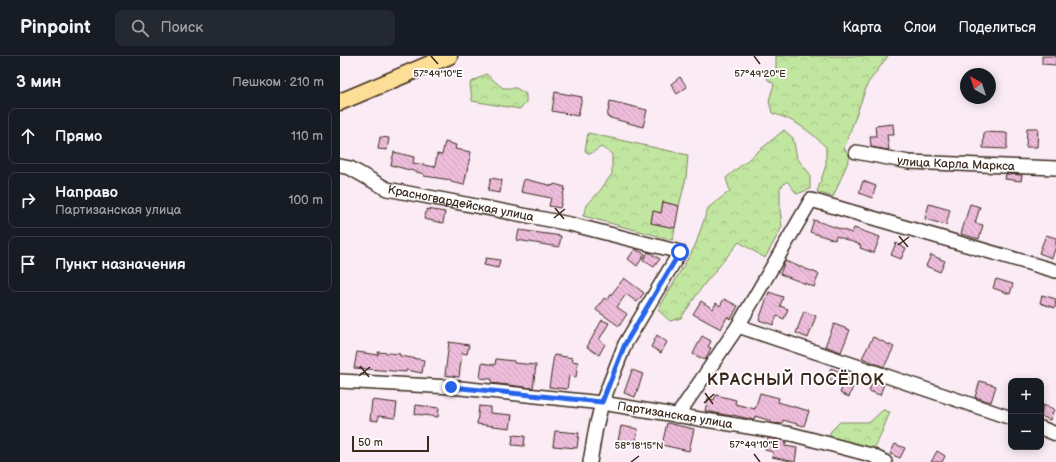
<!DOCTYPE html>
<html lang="ru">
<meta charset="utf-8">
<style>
body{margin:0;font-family:"Balsamiq Sans",sans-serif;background:#242831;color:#f1f3f6}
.controls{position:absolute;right:12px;bottom:12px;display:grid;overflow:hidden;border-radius:8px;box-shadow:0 2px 10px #0003}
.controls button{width:36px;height:36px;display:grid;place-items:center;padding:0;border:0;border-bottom:1px solid #363941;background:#171b24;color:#f1f3f6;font:20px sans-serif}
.compass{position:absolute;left:620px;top:12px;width:36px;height:36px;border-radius:50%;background:#171b24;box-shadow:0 2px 10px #0003;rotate:321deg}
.scale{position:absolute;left:12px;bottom:10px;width:77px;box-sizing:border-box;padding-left:4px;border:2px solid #3b2a1e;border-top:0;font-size:11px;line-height:14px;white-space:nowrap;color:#3b2a1e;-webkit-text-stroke:3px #fff;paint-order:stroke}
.stop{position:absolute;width:12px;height:12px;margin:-9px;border:3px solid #2563eb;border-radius:50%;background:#fff}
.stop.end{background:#2563eb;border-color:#fff;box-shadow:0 1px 4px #0008}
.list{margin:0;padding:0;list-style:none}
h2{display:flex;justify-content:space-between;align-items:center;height:52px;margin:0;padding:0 16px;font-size:17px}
h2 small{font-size:13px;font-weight:400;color:#9ea1a6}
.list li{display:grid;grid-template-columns:26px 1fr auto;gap:12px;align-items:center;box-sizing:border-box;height:56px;margin:0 8px 8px;padding:0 8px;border:1px solid #363941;border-radius:8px}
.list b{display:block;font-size:15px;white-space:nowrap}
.list p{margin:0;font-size:13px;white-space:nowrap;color:#9ea1a6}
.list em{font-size:13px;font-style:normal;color:#9ea1a6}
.icon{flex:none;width:22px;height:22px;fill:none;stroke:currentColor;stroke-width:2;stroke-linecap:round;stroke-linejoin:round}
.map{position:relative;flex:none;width:716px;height:406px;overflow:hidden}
header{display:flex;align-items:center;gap:24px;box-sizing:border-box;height:56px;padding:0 20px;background:#171b24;border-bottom:1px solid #363941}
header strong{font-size:19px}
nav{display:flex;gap:22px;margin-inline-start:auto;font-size:14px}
.search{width:280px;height:36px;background:#242831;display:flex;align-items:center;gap:10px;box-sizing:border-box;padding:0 14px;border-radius:8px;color:#9ea1a6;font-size:15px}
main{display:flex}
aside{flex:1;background:#171b24}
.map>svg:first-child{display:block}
.forest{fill:url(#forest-crowns);stroke:#7e885f}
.building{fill:url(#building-back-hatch);stroke:#3b2a1e}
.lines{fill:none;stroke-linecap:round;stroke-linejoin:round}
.minor-casing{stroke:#3b2a1e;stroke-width:16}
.major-casing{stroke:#3b2a1e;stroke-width:19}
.minor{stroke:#fff;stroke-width:13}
.major{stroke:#fdde96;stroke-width:16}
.route{stroke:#2563eb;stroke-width:5}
.ticks{fill:none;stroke:#3b2a1e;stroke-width:1.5}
.labels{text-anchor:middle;stroke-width:3.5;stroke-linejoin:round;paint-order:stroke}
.street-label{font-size:12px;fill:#3b2a1e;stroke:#fff}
.district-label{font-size:16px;font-weight:bold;letter-spacing:1px;fill:#3b2a1e;stroke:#fff}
.ticks-label{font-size:10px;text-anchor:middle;fill:#3b2a1e;stroke:#fff;stroke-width:3.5;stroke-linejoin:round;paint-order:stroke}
</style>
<header>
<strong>Pinpoint</strong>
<div class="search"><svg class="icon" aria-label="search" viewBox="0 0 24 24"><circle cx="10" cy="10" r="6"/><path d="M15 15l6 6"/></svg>Поиск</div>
<nav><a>Карта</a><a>Слои</a><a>Поделиться</a></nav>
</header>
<main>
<aside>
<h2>3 мин<small>Пешком · 210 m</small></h2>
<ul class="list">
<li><svg class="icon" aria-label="ahead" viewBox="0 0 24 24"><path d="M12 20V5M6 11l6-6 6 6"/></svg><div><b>Прямо</b></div><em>110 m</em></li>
<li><svg class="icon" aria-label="right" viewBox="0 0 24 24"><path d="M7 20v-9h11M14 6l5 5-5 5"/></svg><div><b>Направо</b><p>Партизанская улица</p></div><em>100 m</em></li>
<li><svg class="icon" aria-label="arrive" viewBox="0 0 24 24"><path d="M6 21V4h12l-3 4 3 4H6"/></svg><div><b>Пункт назначения</b></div></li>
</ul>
</aside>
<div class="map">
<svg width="716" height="406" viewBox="0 0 716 406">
<defs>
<pattern id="forest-crowns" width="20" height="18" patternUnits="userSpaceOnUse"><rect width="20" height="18" fill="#c1e6a0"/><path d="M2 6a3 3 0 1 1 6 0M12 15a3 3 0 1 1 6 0" fill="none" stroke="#a7c589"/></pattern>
<pattern id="building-back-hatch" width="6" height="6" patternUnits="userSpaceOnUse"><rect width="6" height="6" fill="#eebddc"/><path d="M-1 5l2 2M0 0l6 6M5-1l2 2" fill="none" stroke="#cda3bc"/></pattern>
</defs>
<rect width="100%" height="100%" fill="#faebf4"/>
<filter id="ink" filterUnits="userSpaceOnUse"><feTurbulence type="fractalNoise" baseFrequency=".025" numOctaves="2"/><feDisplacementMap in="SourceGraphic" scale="8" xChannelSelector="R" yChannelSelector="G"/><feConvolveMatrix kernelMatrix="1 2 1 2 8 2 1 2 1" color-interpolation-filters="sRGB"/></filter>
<g filter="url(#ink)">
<g class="forest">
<path d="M 436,0 L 548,0 L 528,27 L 504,92 L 510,101 L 493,141 L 477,136 L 486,109 L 486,91 C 467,73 457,65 432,57 L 429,45 L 434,28 L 427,23 L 436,13 Z"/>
<path d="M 146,18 L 163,32 L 176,32 L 186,38 L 186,47 L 180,53 L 132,45 L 130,27 Z"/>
<path d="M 444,74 L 453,82 L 457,102 L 470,118 L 470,133 L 457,138 L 447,125 L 440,132 L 440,153 L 442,171 L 425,202 L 399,186 L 362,231 L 341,262 L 330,265 L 318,254 L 355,190 L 368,152 L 390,135 L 386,122 Z"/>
<path d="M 248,77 L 348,99 L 346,122 L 339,150 L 323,146 L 321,157 L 313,155 L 311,167 L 335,172 L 333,184 L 243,160 L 247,149 L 259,136 L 272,118 L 272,98 L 261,91 L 250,98 L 245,95 Z"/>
<path d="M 543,354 L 550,356 L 534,395 L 488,384 L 491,375 L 500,366 L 530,366 Z"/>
</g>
<g class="building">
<path d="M 702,0 L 716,0 L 716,9 L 702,8 Z"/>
<path d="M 340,21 L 347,31 L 337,38 L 331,28 Z"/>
<path d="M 215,36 L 242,41 L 238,60 L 212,55 Z"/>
<path d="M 270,45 L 307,54 L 303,71 L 267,61 Z"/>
<path d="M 553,68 L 554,79 L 547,79 L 549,94 L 531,91 L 530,80 L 536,80 L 535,70 Z"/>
<path d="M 687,72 L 698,72 L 697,91 L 686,91 Z"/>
<path d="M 644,76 L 667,77 L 667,93 L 643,92 Z"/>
<path d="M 40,81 L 49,82 L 47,94 L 38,93 Z"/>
<path d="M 105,86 L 116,89 L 115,93 L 131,96 L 124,129 L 111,126 L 111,124 L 84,120 L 84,118 L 51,109 L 54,96 L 74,101 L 73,107 L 95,111 L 97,98 L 102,99 Z"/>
<path d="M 666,118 L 682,119 L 681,125 L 665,123 Z"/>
<path d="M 151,122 L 162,124 L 160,137 L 148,135 Z"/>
<path d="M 184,123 L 213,130 L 214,128 L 225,131 L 220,152 L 209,150 L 211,142 L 181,136 Z"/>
<path d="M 523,125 L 536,130 L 532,142 L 519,137 Z"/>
<path d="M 323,146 L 339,150 L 335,172 L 311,167 L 313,155 L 321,157 Z"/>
<path d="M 589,148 L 610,154 L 606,169 L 585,163 Z"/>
<path d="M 630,148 L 640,151 L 635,167 L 643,169 L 639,183 L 621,178 Z"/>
<path d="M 87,153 L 105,156 L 103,167 L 84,163 Z"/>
<path d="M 474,164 L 512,177 L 514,172 L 540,181 L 534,197 L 520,192 L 521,189 L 496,180 L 495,184 L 470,176 Z"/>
<path d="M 179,174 L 221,180 L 219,191 L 177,184 Z"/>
<path d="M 706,179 L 716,182 L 716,190 L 712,202 L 699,197 Z"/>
<path d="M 556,187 L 566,192 L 561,203 L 551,199 Z"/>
<path d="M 295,193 L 305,198 L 297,210 L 288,203 Z"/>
<path d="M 308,196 L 320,203 L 314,211 L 303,204 Z"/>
<path d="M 591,199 L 605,205 L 600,216 L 586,210 Z"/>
<path d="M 146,202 L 160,204 L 158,212 L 144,209 Z"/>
<path d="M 445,205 L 479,218 L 474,231 L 440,218 Z"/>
<path d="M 284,222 L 304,237 L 297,246 L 286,238 L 277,251 L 287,258 L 279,270 L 256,254 L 264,242 L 267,244 Z"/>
<path d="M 656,223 L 673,228 L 670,238 L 653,232 Z"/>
<path d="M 429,236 L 443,241 L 440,250 L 448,253 L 444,263 L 437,260 L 433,269 L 419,264 Z"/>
<path d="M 702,239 L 716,243 L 715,252 L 700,247 Z"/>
<path d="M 384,243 L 398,250 L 391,263 L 387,261 L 381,273 L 353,258 L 361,245 L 373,253 L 376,247 L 380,250 Z"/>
<path d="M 464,255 L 476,260 L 468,282 L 456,277 Z"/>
<path d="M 262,264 L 269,267 L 259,284 L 265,288 L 259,299 L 247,291 Z"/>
<path d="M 494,268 L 510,274 L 501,296 L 485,290 Z"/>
<path d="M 317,279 L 327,286 L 321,297 L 311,291 Z"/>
<path d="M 362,280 L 371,285 L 368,291 L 371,292 L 365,304 L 353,298 Z"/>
<path d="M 533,281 L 554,291 L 544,311 L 522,302 Z"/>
<path d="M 109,286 L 129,289 L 127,298 L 122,297 L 119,321 L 105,319 Z"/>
<path d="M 17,296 L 38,299 L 38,296 L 60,298 L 60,300 L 84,304 L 82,317 L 66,314 L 66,316 L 14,312 Z"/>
<path d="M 214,299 L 233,302 L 232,305 L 238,306 L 236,321 L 229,320 L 227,333 L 209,331 Z"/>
<path d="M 156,303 L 174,305 L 174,307 L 196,309 L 193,332 L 151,327 L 152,323 L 140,322 L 142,307 L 155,309 Z"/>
<path d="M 491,312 L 500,316 L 496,326 L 487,322 Z"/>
<path d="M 292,314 L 303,318 L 295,341 L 284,337 Z"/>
<path d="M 506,322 L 515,325 L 509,341 L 500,337 Z"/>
<path d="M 533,324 L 544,328 L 540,339 L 529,335 Z"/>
<path d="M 640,325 L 656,330 L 651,346 L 635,341 Z"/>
<path d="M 420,337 L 439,342 L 438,346 L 469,355 L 464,370 L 443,364 L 442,368 L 430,367 L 431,365 L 415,360 L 414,364 L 393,359 L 392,360 L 365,355 L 368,342 L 374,344 L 376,339 L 396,344 L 395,348 L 415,353 Z"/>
<path d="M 32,344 L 57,347 L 55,362 L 38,360 L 38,365 L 30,364 Z"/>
<path d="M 76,349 L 99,352 L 98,361 L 75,358 Z"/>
<path d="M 703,349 L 714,353 L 710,364 L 701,360 Z"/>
<path d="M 139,350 L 150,351 L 150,357 L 172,359 L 170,372 L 137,368 Z"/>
<path d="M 327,367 L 354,373 L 349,395 L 322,389 Z"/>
<path d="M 281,370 L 298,373 L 295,389 L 278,385 Z"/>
<path d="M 215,375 L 239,377 L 237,392 L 213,390 Z"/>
<path d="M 173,379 L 185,380 L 184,390 L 172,389 Z"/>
<path d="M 428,382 L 446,385 L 445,390 L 457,392 L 455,406 L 432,401 L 433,396 L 425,394 Z"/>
<path d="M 555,388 L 565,392 L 560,402 L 550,398 Z"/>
<path d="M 597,395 L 605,400 L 602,406 L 591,406 Z"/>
</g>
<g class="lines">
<defs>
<g id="minor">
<path id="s1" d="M 516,96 L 569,106 L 716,112"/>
<path id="s2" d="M 0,110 L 10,112 L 47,133 L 230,168 L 340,196 L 285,288 L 262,347 L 256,371 L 250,406"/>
<path d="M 398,270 L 671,362"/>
<path id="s3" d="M 0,325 L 111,331 L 262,347 L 451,378 L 531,399 L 545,406"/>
<path d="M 337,360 L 398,270 L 471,144 L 716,215"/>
<path d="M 701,372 L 716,378"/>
</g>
<path id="major" d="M 0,46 L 109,0"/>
</defs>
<use href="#minor" class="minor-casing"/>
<use href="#major" class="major-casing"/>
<use href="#minor" class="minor"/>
<use href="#major" class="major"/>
</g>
</g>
<g class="lines" filter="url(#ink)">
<path class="route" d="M 111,331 L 262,346 L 285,288 L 340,196"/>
</g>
<path class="ticks" d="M 91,0 L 98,8M 414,0 L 420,8M 215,152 L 224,163M 214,162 L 225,153M 559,180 L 568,191M 558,189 L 569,181M 20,310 L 29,321M 19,320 L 30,311M 365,337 L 373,348M 364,347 L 374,338M 414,398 L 420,406M 291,406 L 299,400"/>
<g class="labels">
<g class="street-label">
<text dy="4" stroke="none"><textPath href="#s1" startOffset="101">улица Карла Маркса</textPath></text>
<text dy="4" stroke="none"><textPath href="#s2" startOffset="128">Красногвардейская улица</textPath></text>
<text dy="4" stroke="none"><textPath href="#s3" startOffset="337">Партизанская улица</textPath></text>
</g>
<g class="district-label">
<text x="456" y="329">КРАСНЫЙ ПОСЁЛОК</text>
</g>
</g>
<g class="ticks-label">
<text x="420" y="21">57°49'20"E</text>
<text x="98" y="21">57°49'10"E</text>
<text x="414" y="392">57°49'10"E</text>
<text x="299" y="393">58°18'15"N</text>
</g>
</svg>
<div class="controls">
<button>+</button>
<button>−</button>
</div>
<svg class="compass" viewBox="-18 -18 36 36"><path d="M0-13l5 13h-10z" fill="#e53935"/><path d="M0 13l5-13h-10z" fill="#9ea1a6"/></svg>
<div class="scale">50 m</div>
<div class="stop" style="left:340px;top:196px"></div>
<div class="stop end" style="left:111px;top:331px"></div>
</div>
</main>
